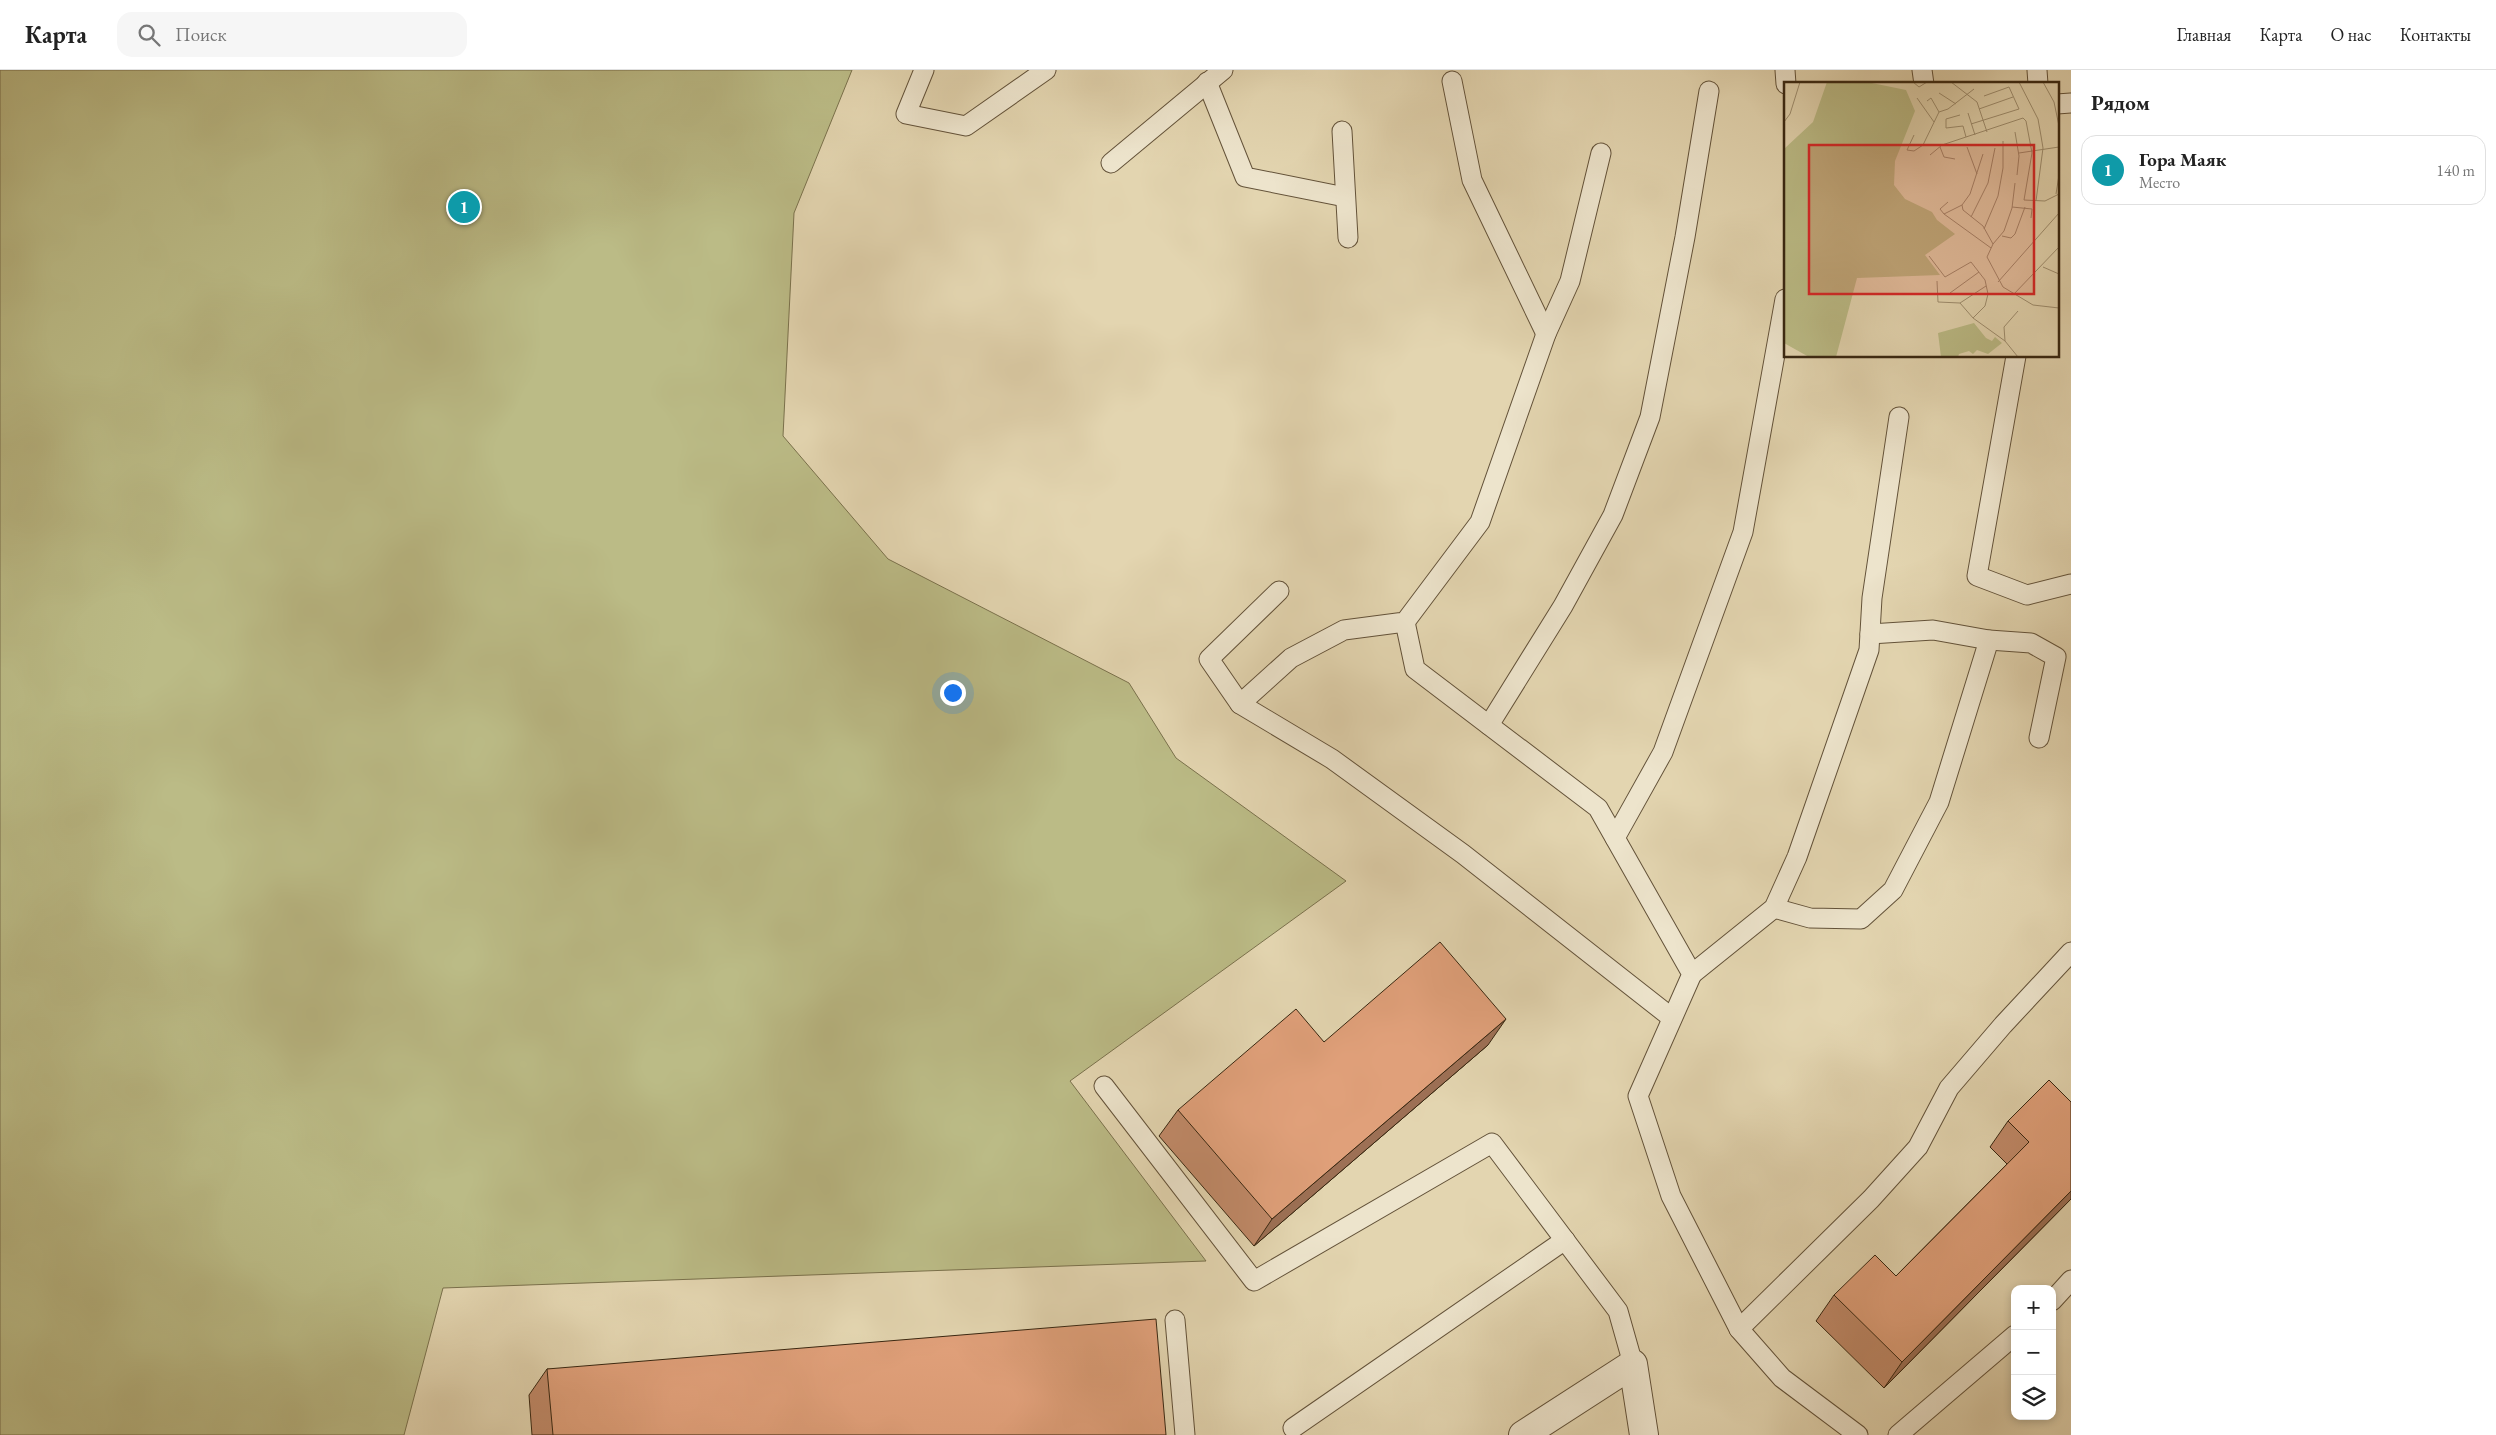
<!DOCTYPE html>
<html lang="ru">
<meta charset="utf-8">
<style>
body{margin:0;font-family:"EB Garamond",serif;background:#f6f6f6;color:#222}
.controls{position:absolute;right:15px;bottom:15px;display:grid;overflow:hidden;border-radius:10px;box-shadow:0 2px 8px #0003}
.controls button{width:45px;height:45px;display:grid;place-items:center;padding:0;border:0;border-bottom:1px solid #e0e0e0;background:#fff;color:#222;font:25px sans-serif}
.you{position:absolute;left:952px;top:622px;width:18px;height:18px;margin:-12px;border:4px solid #fff;border-radius:50%;background:#1a73e8;box-shadow:0 0 0 8px #1a73e833}
.badge{display:grid;place-items:center;width:32px;height:32px;border-radius:50%;background:#111827;color:#fff;font-size:16px;font-weight:700}
.pin{position:absolute;translate:-50% -50%;border:2px solid #fff;box-shadow:0 1px 5px #0006}
.list{margin:0;padding:0;list-style:none}
h2{display:flex;justify-content:space-between;align-items:center;height:65px;margin:0;padding:0 20px;font-size:21px}
h2 small{font-size:16px;font-weight:400;color:#767676}
.list li{display:grid;grid-template-columns:32px 1fr auto;gap:15px;align-items:center;box-sizing:border-box;height:70px;margin:0 10px 10px;padding:0 10px;border:1px solid #e0e0e0;border-radius:15px}
.list b{display:block;font-size:19px;white-space:nowrap}
.list p{margin:0;font-size:16px;white-space:nowrap;color:#767676}
.list em{font-size:16px;font-style:normal;color:#767676}
.icon{flex:none;width:28px;height:28px;fill:none;stroke:currentColor;stroke-width:2;stroke-linecap:round;stroke-linejoin:round}
.map{position:relative;flex:none;width:2071px;height:1365px;overflow:hidden}
header{display:flex;align-items:center;gap:30px;box-sizing:border-box;height:70px;padding:0 25px;background:#fff;border-bottom:1px solid #e0e0e0}
header strong{font-size:24px}
nav{display:flex;gap:28px;margin-inline-start:auto;font-size:18px}
.search{width:350px;height:45px;background:#f6f6f6;display:flex;align-items:center;gap:12px;box-sizing:border-box;padding:0 18px;border-radius:15px;color:#767676;font-size:19px}
main{display:flex}
aside{flex:1;background:#fff}
.map>svg:first-child{display:block}
.green{fill:#bbbb86;stroke:#7a714c}
.lines{fill:none;stroke-linecap:round;stroke-linejoin:round}
.service-casing{stroke:#635239;stroke-width:21}
.minor-casing{stroke:#635239;stroke-width:30}
.service{stroke:#ede4cc;stroke-width:19}
.minor{stroke:#ede4cc;stroke-width:28}
.wall{fill:#c18a69;stroke:#382711}
.shaded-wall{fill:#9d7055;stroke:#382711}
.building{fill:#e0a07a;stroke:#382711}
.inset-road{fill:none;stroke:#9f8f70;stroke-width:1}
.view{fill:#d62828;fill-opacity:0.15;stroke:#d62828;stroke-width:2.5}
.inset-edge{fill:none;stroke:#382711;stroke-width:2.5}
</style>
<header>
<strong>Карта</strong>
<div class="search"><svg class="icon" aria-label="search" viewBox="0 0 24 24"><circle cx="10" cy="10" r="6"/><path d="M15 15l6 6"/></svg>Поиск</div>
<nav><a>Главная</a><a>Карта</a><a>О нас</a><a>Контакты</a></nav>
</header>
<main>
<div class="map">
<svg width="2071" height="1365" viewBox="0 0 2071 1365">
<rect width="100%" height="100%" fill="#e3d5b0"/>
<filter id="stains"><feTurbulence type="fractalNoise" baseFrequency=".004" numOctaves="4"/><feColorMatrix values="0 0 0 0 .2 0 0 0 0 .09 0 0 0 0 .02 0 0 0 .5 -.17"/></filter>
<radialGradient id="worn" r=".72"><stop offset=".6" stop-color="#630" stop-opacity="0"/><stop offset="1" stop-color="#630" stop-opacity=".3"/></radialGradient>
<path class="green" d="M 0,0 L 852,0 L 794,143 L 783,366 L 888,489 L 1129,613 L 1176,688 L 1346,811 L 1070,1011 L 1206,1191 L 443,1218 L 404,1365 L 0,1365 Z"/>
<g class="lines">
<defs>
<g id="service">
<path d="M 924,0 L 906,44 L 966,56 L 1046,0"/>
<path d="M 1785,0 L 1786,14"/>
<path d="M 1922,0 L 1924,14"/>
<path d="M 2037,0 L 2038,14"/>
<path d="M 1452,11 L 1472,110 L 1546,264"/>
<path d="M 1207,12 L 1245,107 L 1345,127"/>
<path d="M 2057,34 L 2071,33"/>
<path d="M 1342,61 L 1348,168"/>
<path d="M 1601,83 L 1570,211 L 1546,264 L 1480,452 L 1405,552 L 1344,560 L 1291,588 L 1240,634 L 1332,689 L 1463,784 L 1672,948"/>
<path d="M 1111,93 L 1223,0"/>
<path d="M 2016,286 L 1977,506 L 2027,525 L 2071,514"/>
<path d="M 1405,552 L 1415,599 L 1598,738 L 1692,904 L 1638,1026 L 1671,1126 L 1739,1259 L 1782,1308 L 1858,1365"/>
<path d="M 1870,564 L 1933,560 L 1989,570 L 2031,573 L 2056,587 L 2039,668"/>
<path d="M 1240,634 L 1209,589 L 1279,521"/>
<path d="M 1489,655 L 1563,536 L 1613,445 L 1650,347 L 1685,167 L 1709,21"/>
<path d="M 1615,768 L 1663,682 L 1743,462 L 1785,229"/>
<path d="M 1774,838 L 1810,848 L 1861,849 L 1893,820 L 1939,732 L 1989,570"/>
<path d="M 1692,904 L 1774,838 L 1797,787 L 1869,580 L 1872,528 L 1899,347"/>
<path d="M 1104,1016 L 1254,1211 L 1492,1073 L 1618,1241 L 1633,1294"/>
<path d="M 2052,1231 L 2071,1210"/>
<path d="M 1175,1250 L 1185,1365"/>
<path d="M 1739,1259 L 1871,1129 L 1918,1077 L 1949,1018 L 2003,955 L 2071,882"/>
<path d="M 1293,1358 L 1565,1170"/>
<path d="M 1898,1365 L 2015,1265"/>
</g>
<path id="minor" d="M 1523,1365 L 1633,1294 L 1644,1365"/>
</defs>
<use href="#service" class="service-casing"/>
<use href="#minor" class="minor-casing"/>
<use href="#service" class="service"/>
<use href="#minor" class="minor"/>
</g>
<g class="wall">
<path d="M 1324,972 L 1488,975 L 1254,1176 L 1159,1066 L 1178,1040 Z"/>
<path d="M 2071,1032 L 2071,1129 L 1884,1318 L 1816,1251 L 1834,1225 L 1896,1206 L 2007,1094 L 1990,1077 L 2008,1051 Z"/>
<path d="M 547,1299 L 1166,1365 L 532,1365 L 529,1325 Z"/>
</g>
<g class="shaded-wall">
<path d="M 1506,949 L 1488,975 L 1254,1176 L 1272,1149 Z"/>
<path d="M 2071,1121 L 2071,1129 L 1884,1318 L 1902,1292 Z"/>
</g>
<g class="building">
<path d="M 1440,872 L 1506,949 L 1272,1149 L 1178,1040 L 1296,939 L 1324,972 Z"/>
<path d="M 2049,1010 L 2071,1032 L 2071,1121 L 1902,1292 L 1834,1225 L 1875,1185 L 1896,1206 L 2029,1072 L 2008,1051 Z"/>
<path d="M 1156,1249 L 1166,1365 L 553,1365 L 547,1299 Z"/>
</g>
<g transform="translate(1784 12)">
<rect width="275" height="275" fill="#e3d5b0"/>
<path d="M 43,0 L 83,0 L 122,8 L 131,29 L 111,79 L 110,103 L 121,117 L 148,130 L 153,138 L 171,152 L 141,173 L 156,193 L 73,196 L 52,275 L 25,275 L 0,261 L 0,67 L 29,40 ZM 190,241 L 202,256 L 208,259 L 211,255 L 218,261 L 204,272 L 193,268 L 189,272 L 185,269 L 175,272 L 174,275 L 157,275 L 154,251 Z" fill="#bbbb86"/>
<path class="inset-road" d="M 129,0 L 135,5 L 143,0M 167,0 L 193,20 L 203,50M 235,0 L 254,37 L 257,54 L 259,66 L 252,119M 259,0 L 270,20 L 275,44M 155,11 L 172,22M 133,16 L 150,40M 143,19 L 147,16 L 155,30M 195,27 L 229,15M 184,31 L 191,53M 176,33 L 162,37 L 162,46 L 179,44 L 182,55M 0,40 L 6,32 L 16,0M 187,42 L 235,27 L 225,5 L 200,14M 231,50 L 235,74 L 233,93M 130,53 L 123,68 L 130,69 L 139,63 L 155,30 L 164,27 L 190,7M 156,65 L 160,75 L 171,77M 183,65 L 193,92M 235,71 L 275,65M 199,72 L 186,112 L 178,123 L 160,132 L 207,166M 146,73 L 158,63 L 239,36 L 242,39 L 248,71 L 240,118 L 261,119 L 275,112M 272,112 L 275,93M 178,123 L 179,128 L 199,144 L 209,162 L 203,175 L 219,205 L 249,223 L 275,226M 228,125 L 248,127 L 247,136M 160,132 L 156,127 L 164,120M 187,135 L 204,101 L 211,66M 200,147 L 214,114 L 219,86 L 219,59M 218,154 L 227,156 L 231,152 L 241,125M 209,162 L 220,149 L 228,126 L 231,101M 145,174 L 161,195 L 187,180 L 201,198 L 204,212 L 201,224 L 189,236 L 221,259 L 234,275M 259,185 L 275,192M 153,199 L 154,220 L 176,221M 214,200 L 275,131M 166,211 L 195,190M 229,213 L 275,165M 189,236 L 176,221 L 202,204M 221,259 L 220,245 L 234,229"/>
<path class="view" d="M 25,63 L 250,63 L 250,212 L 25,212 Z"/>
<rect width="275" height="275" class="inset-edge"/>
</g>
<rect width="100%" height="100%" filter="url(#stains)"/>
<rect width="100%" height="100%" fill="url(#worn)"/>
</svg>
<div class="controls">
<button>+</button>
<button>−</button>
<button><svg class="icon" aria-label="layers" viewBox="0 0 24 24"><path d="M12 4l9 5-9 5-9-5zM3 14l9 5 9-5"/></svg></button>
</div>
<div class="you"></div>
<div class="pin badge" style="left:464px;top:137px;background:#0f9aa8">1</div>
</div>
<aside>
<h2>Рядом<small></small></h2>
<ul class="list">
<li><span class="badge" style="background:#0f9aa8">1</span><div><b>Гора Маяк</b><p>Место</p></div><em>140 m</em></li>
</ul>
</aside>
</main>
